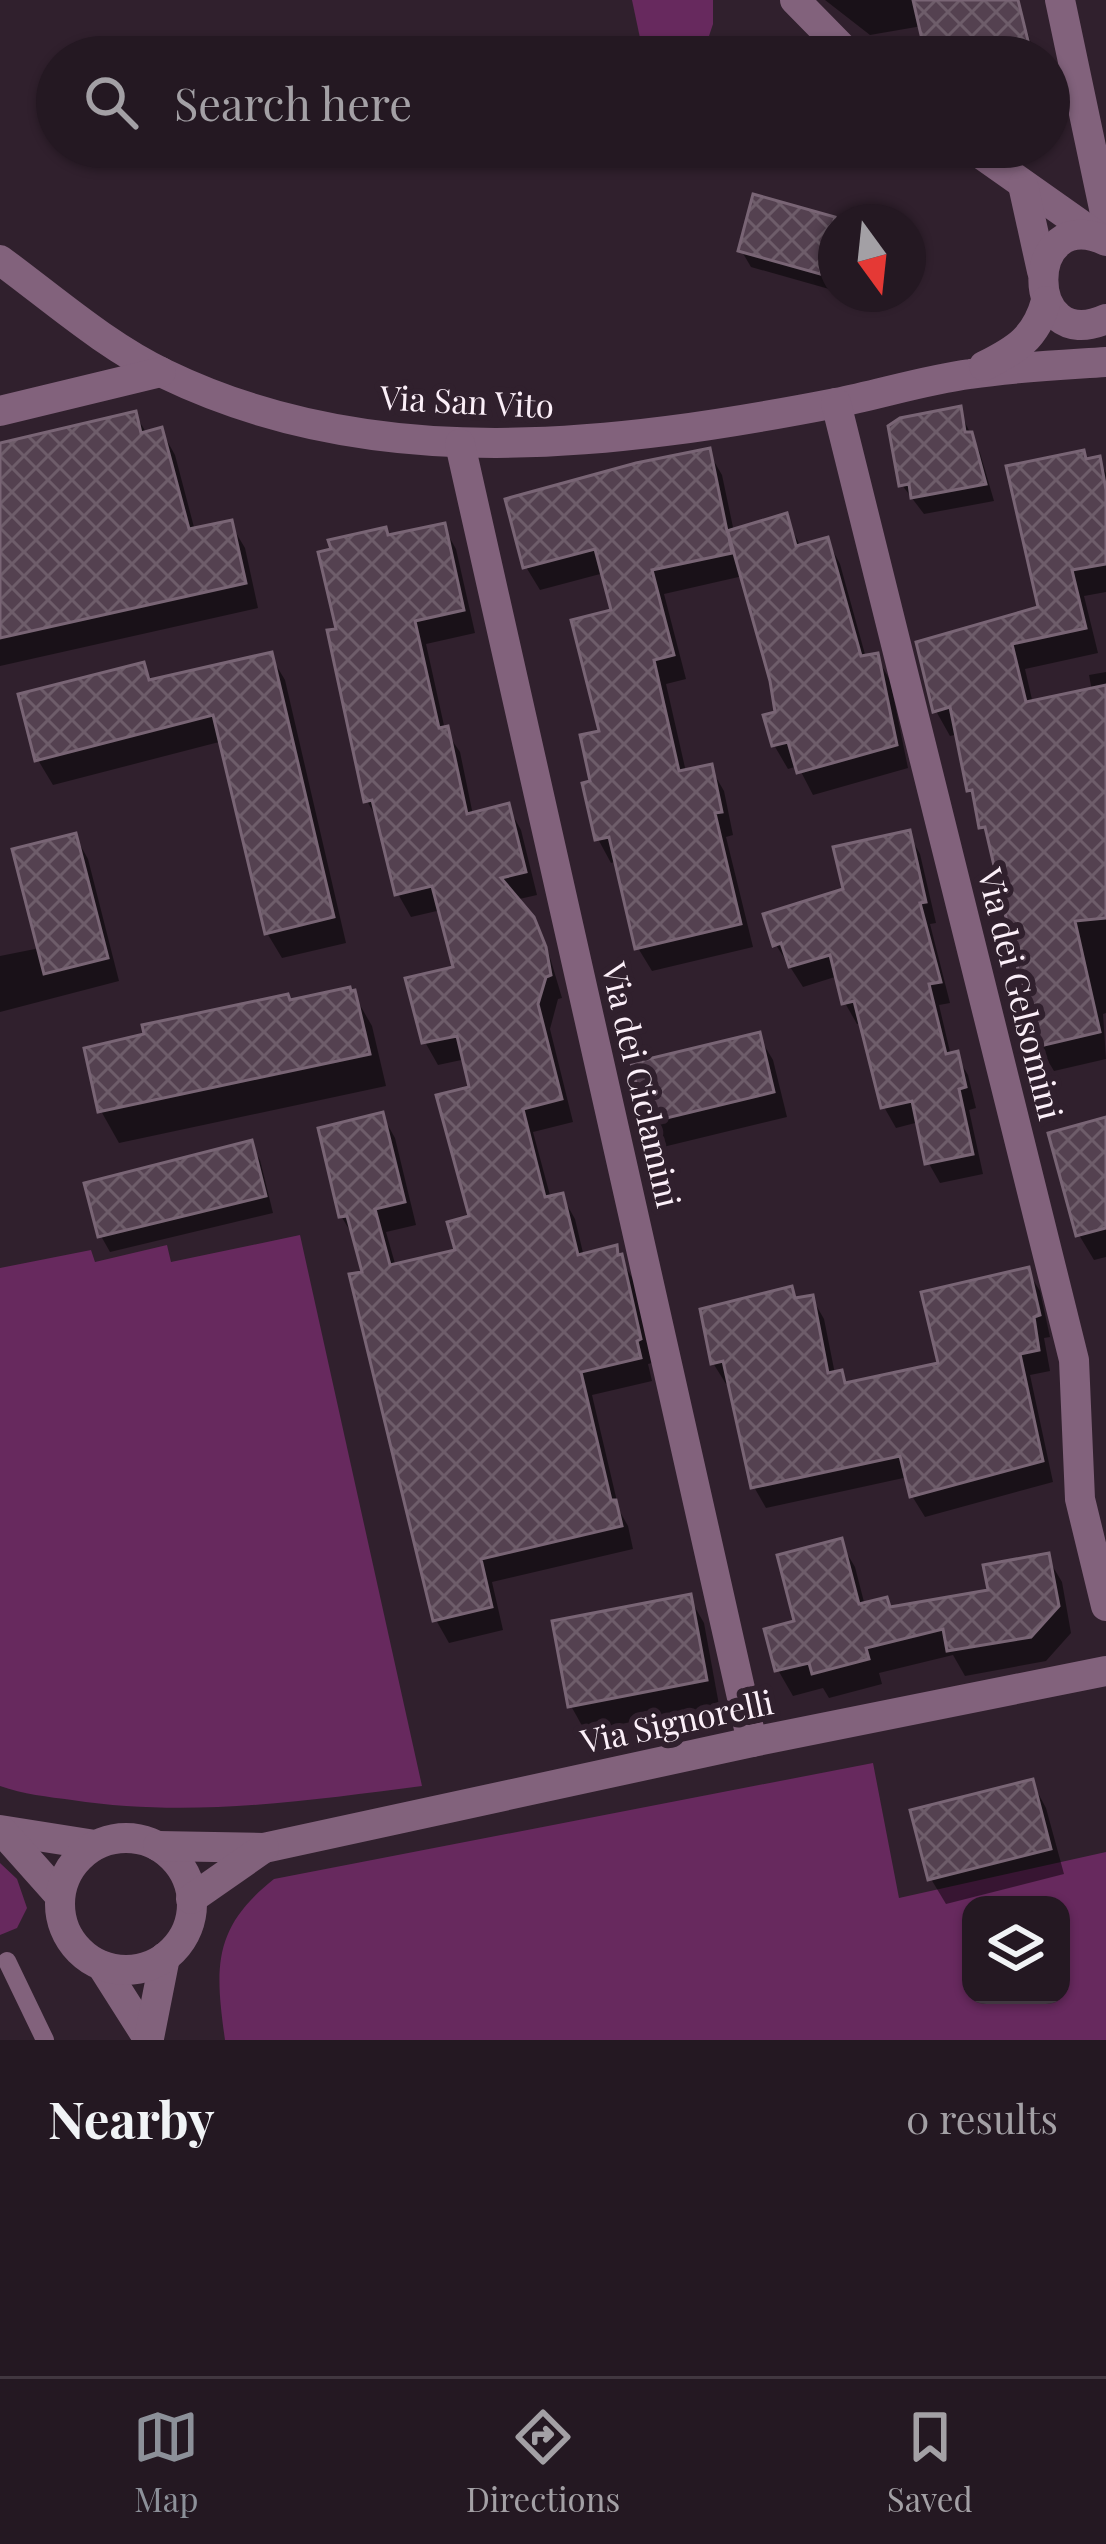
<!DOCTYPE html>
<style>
body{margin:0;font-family:"Playfair Display",serif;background:#2c212a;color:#f1f3f6}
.controls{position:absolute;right:36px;bottom:36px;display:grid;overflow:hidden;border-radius:24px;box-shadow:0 3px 9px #0004}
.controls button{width:108px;height:108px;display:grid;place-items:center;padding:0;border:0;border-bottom:3px solid #413740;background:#241822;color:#f1f3f6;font:60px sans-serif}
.compass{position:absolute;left:818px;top:204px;width:108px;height:108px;border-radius:50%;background:#241822;box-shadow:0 3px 9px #0004;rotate:165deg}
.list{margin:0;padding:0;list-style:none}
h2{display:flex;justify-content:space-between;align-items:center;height:156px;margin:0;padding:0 48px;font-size:51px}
h2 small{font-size:39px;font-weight:400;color:#a3a0a5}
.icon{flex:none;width:66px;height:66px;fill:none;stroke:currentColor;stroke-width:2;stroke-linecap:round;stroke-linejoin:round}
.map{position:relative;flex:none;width:1106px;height:2040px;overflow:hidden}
.search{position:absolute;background:#241822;box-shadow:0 3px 9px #0004;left:36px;right:36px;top:36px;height:132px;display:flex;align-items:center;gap:30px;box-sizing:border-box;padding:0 42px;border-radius:66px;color:#a3a0a5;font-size:45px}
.sheet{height:336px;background:#241822}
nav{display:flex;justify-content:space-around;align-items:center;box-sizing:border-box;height:168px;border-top:3px solid #413740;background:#241822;font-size:33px;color:#a3a0a5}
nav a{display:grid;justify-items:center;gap:6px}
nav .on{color:#8c9099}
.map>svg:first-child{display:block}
.grass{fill:#67295e;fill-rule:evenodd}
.shadow{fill:#0007}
.building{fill:url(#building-cross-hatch);stroke:#796575;stroke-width:3}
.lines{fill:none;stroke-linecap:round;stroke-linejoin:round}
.service{stroke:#82627c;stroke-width:18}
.minor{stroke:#82627c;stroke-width:30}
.tertiary{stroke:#82627c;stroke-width:30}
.labels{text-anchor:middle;stroke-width:12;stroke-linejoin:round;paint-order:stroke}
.street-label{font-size:33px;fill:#fbeff8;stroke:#30202d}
</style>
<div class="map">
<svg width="1106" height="2040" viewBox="0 0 1106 2040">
<defs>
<pattern id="building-cross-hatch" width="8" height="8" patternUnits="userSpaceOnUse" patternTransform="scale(3)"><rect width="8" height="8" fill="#544150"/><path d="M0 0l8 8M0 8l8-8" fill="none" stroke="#6e5d6a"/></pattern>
</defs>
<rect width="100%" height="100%" fill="#30202d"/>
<g class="grass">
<path d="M 632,0 L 713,0 L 713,24 L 702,57 L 644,57 Z"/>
<path d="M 300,1235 L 422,1786 C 305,1801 190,1818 72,1800 C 48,1797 23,1794 0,1786 L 0,1268 L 91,1250 L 95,1262 L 167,1245 L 171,1262 Z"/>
<path d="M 873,1763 L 899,1898 L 1106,1852 L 1106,2040 L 225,2040 C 215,1968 212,1928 274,1879 ZM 971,1905 L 1061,1905 L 1061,1995 L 971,1995 Z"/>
<path d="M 0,1863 L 17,1879 L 27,1908 L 17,1928 L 0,1935 Z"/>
</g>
<g class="shadow">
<path d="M 825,0 L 913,0 L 916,14 L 983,0 L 1018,0 L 1035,57 L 929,57 L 922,26 L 870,35 Z"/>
<path d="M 833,220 L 836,263 L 829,289 L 751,267 L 741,250 Z"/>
<path d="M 959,410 L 980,453 L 994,501 L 924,514 L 902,485 Z"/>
<path d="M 135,414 L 147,434 L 161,430 L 175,455 L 195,531 L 230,523 L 245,548 L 258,608 L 0,666 L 0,461 Z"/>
<path d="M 708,451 L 722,475 L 734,532 L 785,517 L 801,547 L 827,540 L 840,564 L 866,658 L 876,656 L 890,680 L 908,768 L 813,795 L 798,766 L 788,769 L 774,745 L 779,714 L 743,576 L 664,594 L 686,679 L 666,684 L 686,772 L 710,767 L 724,791 L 733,835 L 726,837 L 753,947 L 652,971 L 638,948 L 618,861 L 611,863 L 598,839 L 594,783 L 615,612 L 604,573 L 540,590 L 526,567 Z"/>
<path d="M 1083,453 L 1088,462 L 1098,460 L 1106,473 L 1106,592 L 1084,596 L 1098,653 L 1025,669 L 1033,704 L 1092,691 L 1089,675 L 1106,672 L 1106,1013 L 1103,1014 L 1106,1059 L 1054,1071 L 1039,1046 L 993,845 L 970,790 L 959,734 L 950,736 L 936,711 L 1041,609 Z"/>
<path d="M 443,526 L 456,549 L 475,633 L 426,644 L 445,730 L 460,752 L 473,815 L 508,807 L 521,830 L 537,895 L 515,900 L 546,944 L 562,998 L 558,999 L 550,1029 L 573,1122 L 533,1132 L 551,1199 L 562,1196 L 575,1219 L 584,1257 L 615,1249 L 634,1281 L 652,1363 L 648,1364 L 652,1381 L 592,1395 L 619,1510 L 628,1526 L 633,1549 L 492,1582 L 503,1630 L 449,1643 L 436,1620 L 365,1274 L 355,1239 L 341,1216 L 382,1115 L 395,1138 L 416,1225 L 386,1232 L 396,1267 L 458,1252 L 472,1219 L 473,1089 L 466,1059 L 438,1065 L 425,1042 L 457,969 L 441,910 L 411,917 L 398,894 L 381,825 L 367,801 L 339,631 L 389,538 Z"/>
<path d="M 270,655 L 285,680 L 346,943 L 282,958 L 267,933 L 223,741 L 53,785 L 38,760 L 143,665 L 153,682 Z"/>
<path d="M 908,833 L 920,854 L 936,923 L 930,924 L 950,1003 L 939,1005 L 951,1056 L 956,1055 L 968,1075 L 976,1108 L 969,1110 L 983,1174 L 940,1183 L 928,1162 L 919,1122 L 896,1128 L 884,1107 L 863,1023 L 857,1024 L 845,1003 L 838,976 L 803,987 L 776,945 L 846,891 Z"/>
<path d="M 75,836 L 88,859 L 119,981 L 0,1012 L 0,956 L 40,948 Z"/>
<path d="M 353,993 L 372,1026 L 386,1086 L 119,1143 L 101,1111 L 290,1003 Z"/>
<path d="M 758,1035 L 773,1060 L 787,1117 L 663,1147 L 648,1122 Z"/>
<path d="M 1106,1120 L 1106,1257 L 1094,1260 L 1079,1235 Z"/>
<path d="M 250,1143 L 260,1160 L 273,1213 L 110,1252 L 101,1236 Z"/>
<path d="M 1027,1270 L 1040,1291 L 1050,1337 L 1044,1338 L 1050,1371 L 1030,1375 L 1053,1482 L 925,1517 L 912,1496 L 908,1477 L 766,1508 L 754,1487 L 731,1383 L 726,1384 L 713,1363 L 791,1289 L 798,1301 L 812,1298 L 824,1319 L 835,1374 L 841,1373 L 848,1385 L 941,1365 Z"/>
<path d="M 840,1542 L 855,1567 L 865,1606 L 891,1610 L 991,1593 L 1047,1557 L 1062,1582 L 1071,1633 L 1046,1661 L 965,1676 L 953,1655 L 879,1673 L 882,1684 L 829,1698 L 823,1688 L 793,1696 L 778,1670 L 768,1631 L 798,1623 Z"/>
<path d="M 689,1597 L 704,1623 L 719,1705 L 585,1731 L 571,1706 Z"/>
<path d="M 1032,1782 L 1046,1808 L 1064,1874 L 946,1904 L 931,1879 Z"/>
</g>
<g class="building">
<path d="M 913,0 L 1018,0 L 1032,57 L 979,57 L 977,48 L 945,57 L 926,57 Z"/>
<path d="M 753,194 L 835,217 L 820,274 L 738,251 Z"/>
<path d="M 961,406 L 965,432 L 972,432 L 986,484 L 911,498 L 909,484 L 899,486 L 888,426 L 900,418 Z"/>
<path d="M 136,411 L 141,433 L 162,427 L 189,529 L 232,520 L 246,583 L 0,638 L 0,443 Z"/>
<path d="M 710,448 L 727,531 L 787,513 L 796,546 L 828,537 L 861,656 L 878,653 L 897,745 L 797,773 L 788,742 L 772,746 L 763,715 L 775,712 L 770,681 L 728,532 L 732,553 L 652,570 L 674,655 L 654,660 L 679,771 L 712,764 L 722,812 L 715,813 L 741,924 L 635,949 L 609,837 L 595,840 L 582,783 L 590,781 L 580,735 L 599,731 L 571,620 L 611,610 L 595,549 L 523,568 L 505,499 L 636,463 Z"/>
<path d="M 1084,450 L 1086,459 L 1100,456 L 1106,490 L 1106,564 L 1072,570 L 1086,628 L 1012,644 L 1026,702 L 1106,685 L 1106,918 L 1075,921 L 1100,1032 L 1036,1047 L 985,827 L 979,828 L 972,790 L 967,791 L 950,707 L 933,712 L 916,642 L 1038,607 L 1006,466 Z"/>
<path d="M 445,523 L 464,610 L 415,621 L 439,728 L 448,726 L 467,814 L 509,803 L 526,872 L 501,878 L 534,917 L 546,947 L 551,975 L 546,977 L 538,1004 L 562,1099 L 523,1109 L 545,1197 L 563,1193 L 578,1255 L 617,1245 L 618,1255 L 622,1254 L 641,1339 L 637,1341 L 641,1358 L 581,1372 L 611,1500 L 616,1500 L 622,1526 L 481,1559 L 492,1607 L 433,1621 L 349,1274 L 362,1272 L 347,1216 L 339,1217 L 318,1128 L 383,1112 L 405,1202 L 375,1209 L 390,1265 L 455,1250 L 447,1222 L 469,1216 L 436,1095 L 469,1087 L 457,1036 L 422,1043 L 405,978 L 453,967 L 432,886 L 395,895 L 372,800 L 364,802 L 327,630 L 336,629 L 318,552 L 331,549 L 328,540 L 386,527 L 388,535 Z"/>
<path d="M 272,652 L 334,917 L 265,934 L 213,715 L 35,761 L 18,694 L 144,662 L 149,680 Z"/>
<path d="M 910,830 L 926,902 L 920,903 L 941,982 L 929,984 L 946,1054 L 958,1051 L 966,1087 L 959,1089 L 973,1154 L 925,1164 L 912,1101 L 881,1108 L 854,1001 L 842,1004 L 830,955 L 789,967 L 781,943 L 773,946 L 763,914 L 843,889 L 833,847 Z"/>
<path d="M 76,833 L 108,958 L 44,974 L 12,849 Z"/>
<path d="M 350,987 L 351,991 L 355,990 L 370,1054 L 98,1112 L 84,1048 L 144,1034 L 142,1025 L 288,994 L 290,1000 Z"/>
<path d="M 760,1032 L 774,1092 L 646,1123 L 631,1063 Z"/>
<path d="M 1106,1117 L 1106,1228 L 1076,1236 L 1048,1133 Z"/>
<path d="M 252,1140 L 266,1196 L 98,1237 L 84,1183 Z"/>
<path d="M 1029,1267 L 1040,1315 L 1034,1317 L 1039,1350 L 1020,1354 L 1043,1461 L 910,1497 L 900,1456 L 751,1488 L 723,1361 L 711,1364 L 700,1309 L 792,1286 L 795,1298 L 813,1295 L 828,1373 L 842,1370 L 845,1383 L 938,1363 L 921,1292 Z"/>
<path d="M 842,1538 L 859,1604 L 887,1597 L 890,1607 L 988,1590 L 983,1565 L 1049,1553 L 1059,1606 L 1031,1637 L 947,1651 L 943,1629 L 866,1648 L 869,1659 L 812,1674 L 809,1663 L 775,1671 L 764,1629 L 794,1621 L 777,1555 Z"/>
<path d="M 691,1594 L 707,1680 L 568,1707 L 552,1621 Z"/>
<path d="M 1033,1779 L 1051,1849 L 928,1880 L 910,1810 Z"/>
</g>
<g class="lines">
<path class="service" d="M 7,1961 L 45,2040"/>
<g class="minor">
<path d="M 795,0 L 851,57"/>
<path d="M 1060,0 L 1106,218"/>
<path d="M 971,147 L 1097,236"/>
<path d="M 1023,185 L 1042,271"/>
<path d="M 1106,241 C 1023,202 1022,357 1106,319"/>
<path d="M 0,260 C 53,299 106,346 165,374 C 376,476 614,446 836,403 C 881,394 925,380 970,374 C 1014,367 1061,365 1106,362"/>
<path d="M 984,366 C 1016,350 1036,338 1046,301"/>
<path d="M 836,403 L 1074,1360 L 1080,1499 L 1106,1606"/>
<path d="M 0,411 L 161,372"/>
<path d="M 460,444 L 752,1742"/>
<path d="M 102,1966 L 149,2040"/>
<path d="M 149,2038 L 165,1957"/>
</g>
<g class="tertiary">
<path d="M 0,1830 L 95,1845"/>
<path d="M 3,1832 L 60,1896"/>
<circle cx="126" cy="1904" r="66"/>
<path d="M 158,1846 L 264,1848 L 752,1742 L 1106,1671"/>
<path d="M 191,1899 L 264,1848"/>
</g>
</g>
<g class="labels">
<g class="street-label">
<text transform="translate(467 402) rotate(3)" y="12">Via San Vito</text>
<text transform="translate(1020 994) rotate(76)" y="12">Via dei Gelsomini</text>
<text transform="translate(641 1085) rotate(77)" y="12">Via dei Ciclamini</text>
<text transform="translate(677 1722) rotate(-12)" y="12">Via Signorelli</text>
</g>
</g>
</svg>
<div class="controls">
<button><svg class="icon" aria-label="layers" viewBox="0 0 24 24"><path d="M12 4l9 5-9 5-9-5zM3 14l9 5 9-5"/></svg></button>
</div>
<svg class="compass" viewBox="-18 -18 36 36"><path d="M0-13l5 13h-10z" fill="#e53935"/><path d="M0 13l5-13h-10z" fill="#a3a0a5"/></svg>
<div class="search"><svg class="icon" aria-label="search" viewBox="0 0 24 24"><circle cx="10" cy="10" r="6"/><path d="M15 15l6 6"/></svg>Search here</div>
</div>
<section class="sheet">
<h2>Nearby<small>0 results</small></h2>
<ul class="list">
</ul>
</section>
<nav>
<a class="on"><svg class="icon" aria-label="map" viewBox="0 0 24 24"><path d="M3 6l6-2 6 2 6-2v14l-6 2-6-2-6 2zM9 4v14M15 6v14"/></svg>Map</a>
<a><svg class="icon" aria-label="directions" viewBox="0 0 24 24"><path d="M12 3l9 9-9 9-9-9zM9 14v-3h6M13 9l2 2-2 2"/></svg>Directions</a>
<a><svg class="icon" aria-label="saved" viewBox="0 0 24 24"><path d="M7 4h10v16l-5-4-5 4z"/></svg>Saved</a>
</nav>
